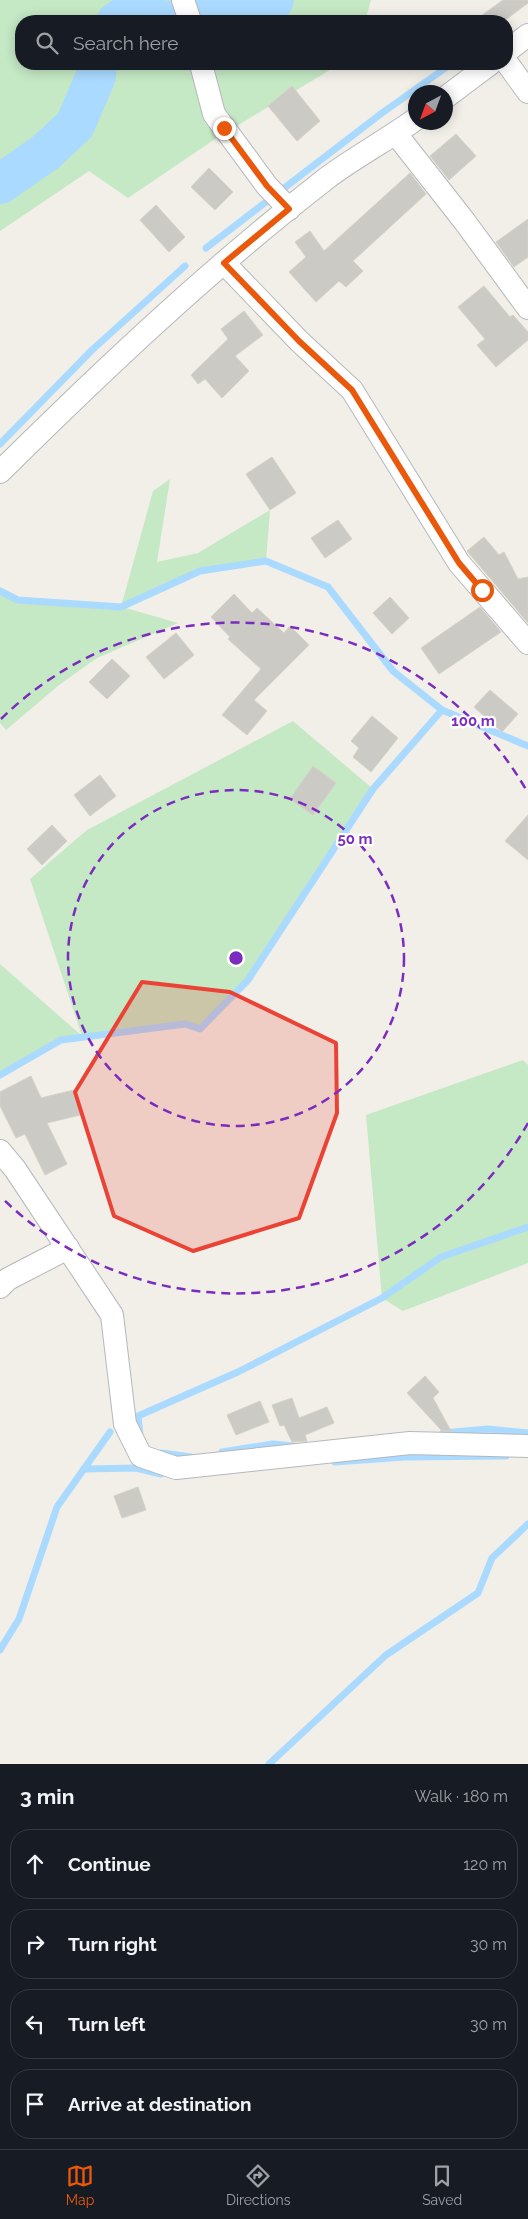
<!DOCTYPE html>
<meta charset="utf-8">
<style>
body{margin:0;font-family:Raleway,sans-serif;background:#242831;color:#f1f3f6}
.compass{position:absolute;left:408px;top:85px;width:45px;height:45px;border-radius:50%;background:#171b24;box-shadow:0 2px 12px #0003;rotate:221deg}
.stop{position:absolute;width:15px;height:15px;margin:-11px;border:4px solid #ea580c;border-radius:50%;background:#fff}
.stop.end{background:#ea580c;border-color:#fff;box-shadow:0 1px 5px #0008}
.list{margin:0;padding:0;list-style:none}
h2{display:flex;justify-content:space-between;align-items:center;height:65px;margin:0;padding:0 20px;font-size:21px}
h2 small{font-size:16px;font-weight:400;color:#9ea1a6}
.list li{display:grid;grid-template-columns:32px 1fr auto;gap:15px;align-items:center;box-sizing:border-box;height:70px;margin:0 10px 10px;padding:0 10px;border:1px solid #363941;border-radius:20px}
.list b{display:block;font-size:19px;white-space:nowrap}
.list em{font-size:16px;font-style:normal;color:#9ea1a6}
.icon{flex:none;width:28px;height:28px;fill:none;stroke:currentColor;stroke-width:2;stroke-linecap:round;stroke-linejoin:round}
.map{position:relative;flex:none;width:528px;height:1764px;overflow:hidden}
.search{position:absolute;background:#171b24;box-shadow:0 2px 12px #0003;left:15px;right:15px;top:15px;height:55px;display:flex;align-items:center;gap:12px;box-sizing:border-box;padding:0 18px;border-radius:20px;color:#9ea1a6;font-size:19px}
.sheet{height:385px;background:#171b24}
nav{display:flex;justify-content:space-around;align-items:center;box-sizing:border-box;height:70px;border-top:1px solid #363941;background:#171b24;font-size:14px;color:#9ea1a6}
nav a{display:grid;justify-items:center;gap:2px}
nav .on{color:#ea580c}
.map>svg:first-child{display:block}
.green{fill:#c5e8c5}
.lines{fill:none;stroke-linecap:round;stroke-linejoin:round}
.stream{stroke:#aadaff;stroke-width:7}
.river{stroke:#aadaff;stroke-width:40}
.building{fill:#cccac5;stroke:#d6d1c6}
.minor-casing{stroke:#b5b8bc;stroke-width:24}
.minor{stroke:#fff;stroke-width:22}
.route{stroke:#ea580c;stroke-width:6}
.marked{fill:#ea4335;fill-opacity:0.2;stroke:#ea4335;stroke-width:4;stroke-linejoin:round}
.ring{fill:none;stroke:#7b2cbf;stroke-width:2.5;stroke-dasharray:9 6}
.centre{fill:#7b2cbf;stroke:#fff;stroke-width:2.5}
.ring-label{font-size:15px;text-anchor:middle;font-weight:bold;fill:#7b2cbf;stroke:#fff;stroke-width:4.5;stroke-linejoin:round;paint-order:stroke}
</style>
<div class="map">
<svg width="528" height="1764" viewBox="0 0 528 1764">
<rect width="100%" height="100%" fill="#f1efe8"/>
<g class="green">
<path d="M 0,0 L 371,0 L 365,21 L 21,21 L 21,64 L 340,64 L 218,137 L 128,198 L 89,171 L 0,231 Z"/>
<path d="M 170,479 L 157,562 L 198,553 L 270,510 L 266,561 L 200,571 L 122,607 L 178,623 L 97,658 L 59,685 L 6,730 L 0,723 L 0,591 L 18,600 L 121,607 L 153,491 Z"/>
<path d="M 293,721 L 373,789 L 248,980 L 200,1029 L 184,1024 L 61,1040 L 0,1075 L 0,964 L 82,1036 L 30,879 L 87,830 Z"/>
<path d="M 523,1060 L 528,1065 L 528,1263 L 403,1311 L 382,1298 L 366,1115 Z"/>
</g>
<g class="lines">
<g class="stream">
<path d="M 206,248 L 382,113 L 451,64"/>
<path d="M 0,444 L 92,350 L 185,266"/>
<path d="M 0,591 L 18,600 L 121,607 L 200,571 L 266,561 L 328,587 L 393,671 L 442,710 L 528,746"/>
<path d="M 0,1075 L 61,1040 L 185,1024 L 200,1029 L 248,980 L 373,789 L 442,710"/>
<path d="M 443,1433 L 488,1429 L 528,1433"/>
<path d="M 140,1435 L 138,1416 L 240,1371 L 382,1298 L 441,1257 L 528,1227"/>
<path d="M 222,1452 L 273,1444 L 293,1446"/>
<path d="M 162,1453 L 191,1457"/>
<path d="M 335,1462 L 404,1457 L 506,1456"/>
<path d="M 84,1469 L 136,1468 L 161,1474"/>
<path d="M 0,1650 L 19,1619 L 57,1507 L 110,1432"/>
<path d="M 269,1764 L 386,1655 L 478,1593 L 492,1558 L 528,1524"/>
</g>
<g class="river">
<path d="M 117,21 L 128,14 L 166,21 L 214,18 L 229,5 L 264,6 L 274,0"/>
<path d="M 0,184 L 46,152 L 75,125 L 96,76 L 97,64"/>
</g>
</g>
<g class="building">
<path d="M 503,0 L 528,0 L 528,3 L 504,21 L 474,21 Z"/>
<path d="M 292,86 L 320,121 L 297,141 L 268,106 Z"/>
<path d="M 456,134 L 476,156 L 449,180 L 430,156 Z"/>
<path d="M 209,168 L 233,192 L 215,210 L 191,187 Z"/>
<path d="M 410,173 L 426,194 L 353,261 L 363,271 L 346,287 L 339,281 L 316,302 L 289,272 L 306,257 L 295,242 L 310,231 L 324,251 Z"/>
<path d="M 156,205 L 185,237 L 169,252 L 140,220 Z"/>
<path d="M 528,219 L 528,257 L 514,267 L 496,242 Z"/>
<path d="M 484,286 L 510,317 L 513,315 L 528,332 L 528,340 L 496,367 L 477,345 L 485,339 L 458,307 Z"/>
<path d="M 244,311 L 263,335 L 235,356 L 249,371 L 222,398 L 205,379 L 198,384 L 191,375 L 228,339 L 221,329 Z"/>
<path d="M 272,457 L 296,493 L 270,510 L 246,474 Z"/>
<path d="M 338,520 L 352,539 L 325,558 L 311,538 Z"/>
<path d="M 484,537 L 499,555 L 504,552 L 518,579 L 528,577 L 528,623 L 467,551 Z"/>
<path d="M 234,594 L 252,613 L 257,608 L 284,633 L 290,626 L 309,645 L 254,700 L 267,711 L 247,735 L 222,715 L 261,669 L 228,639 L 230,637 L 211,617 Z"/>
<path d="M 390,597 L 409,618 L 392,634 L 373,613 Z"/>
<path d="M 480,607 L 501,632 L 439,674 L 421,648 Z"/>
<path d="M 176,633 L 194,655 L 164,679 L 146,657 Z"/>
<path d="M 112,659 L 130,676 L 107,699 L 89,682 Z"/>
<path d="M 490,690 L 518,714 L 502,732 L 474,707 Z"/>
<path d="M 372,716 L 398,738 L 371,772 L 353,757 L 359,748 L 351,741 Z"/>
<path d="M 313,766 L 336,783 L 313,815 L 290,799 Z"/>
<path d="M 100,775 L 116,796 L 90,816 L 74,795 Z"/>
<path d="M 528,815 L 528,860 L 505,841 Z"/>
<path d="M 52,825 L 67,841 L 42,865 L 27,849 Z"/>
<path d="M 31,1076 L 41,1098 L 74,1090 L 80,1115 L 47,1123 L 67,1164 L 45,1175 L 25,1134 L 16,1138 L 0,1106 L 0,1092 Z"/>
<path d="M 425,1376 L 439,1392 L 433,1398 L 451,1431 L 442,1431 L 407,1393 Z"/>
<path d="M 292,1398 L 299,1418 L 327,1407 L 334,1423 L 305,1435 L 307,1441 L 292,1442 L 284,1425 L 280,1426 L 272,1405 Z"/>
<path d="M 260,1401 L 269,1422 L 236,1435 L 227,1415 Z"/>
<path d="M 138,1487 L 146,1510 L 122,1518 L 114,1496 Z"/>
</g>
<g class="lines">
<defs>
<g id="minor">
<path d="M 183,0 L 190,21"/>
<path d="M 507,51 L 528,35"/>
<path d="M 507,63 L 528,92"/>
<path d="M 201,64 L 214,114 L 267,186 L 289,209"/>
<path d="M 446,97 L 490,64"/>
<path d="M 396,134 L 465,222 L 528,308"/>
<path d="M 224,263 L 299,341 L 352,390 L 459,563 L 528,643"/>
<path d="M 0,472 C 104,369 211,268 327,178 C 355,157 387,140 416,119"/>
<path d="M 0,1151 L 15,1169 L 112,1315 L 125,1424 L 141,1456 L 176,1468 L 410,1443 L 528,1446"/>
<path d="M 0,1287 L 8,1279 L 68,1248"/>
</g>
</defs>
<use href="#minor" class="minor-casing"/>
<use href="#minor" class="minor"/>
</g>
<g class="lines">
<path class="route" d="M 224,128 L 267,186 L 289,209 L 224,263 L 299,341 L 352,390 L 459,563 L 482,590"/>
</g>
<path class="marked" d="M 142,982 L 230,992 L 336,1043 L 337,1113 L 299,1218 L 193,1251 L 114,1216 L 75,1092 Z"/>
<g class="ring">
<circle cx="236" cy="958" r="168"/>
<path d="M528 1123A335 335 0 0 1 1 1197M1 719A335 335 0 0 1 528 793"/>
</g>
<circle cx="236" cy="958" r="8" class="centre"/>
<g class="ring-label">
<text x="473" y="726">100 m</text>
<text x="355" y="844">50 m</text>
</g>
</svg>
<svg class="compass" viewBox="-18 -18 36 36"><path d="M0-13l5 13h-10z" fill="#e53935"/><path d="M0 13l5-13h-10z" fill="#9ea1a6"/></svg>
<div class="stop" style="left:482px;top:590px"></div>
<div class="stop end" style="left:224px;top:128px"></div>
<div class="search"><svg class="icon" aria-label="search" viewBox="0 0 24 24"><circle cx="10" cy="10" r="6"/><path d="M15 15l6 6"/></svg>Search here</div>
</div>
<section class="sheet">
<h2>3 min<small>Walk · 180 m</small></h2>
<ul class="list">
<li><svg class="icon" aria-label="ahead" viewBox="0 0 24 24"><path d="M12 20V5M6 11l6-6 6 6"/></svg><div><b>Continue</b></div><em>120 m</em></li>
<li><svg class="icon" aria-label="right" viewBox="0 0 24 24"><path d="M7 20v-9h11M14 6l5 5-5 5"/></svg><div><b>Turn right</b></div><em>30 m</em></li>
<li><svg class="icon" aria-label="left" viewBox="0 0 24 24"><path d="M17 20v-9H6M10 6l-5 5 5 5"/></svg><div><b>Turn left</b></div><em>30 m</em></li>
<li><svg class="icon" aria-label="arrive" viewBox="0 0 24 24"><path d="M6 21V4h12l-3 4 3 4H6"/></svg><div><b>Arrive at destination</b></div></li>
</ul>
</section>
<nav>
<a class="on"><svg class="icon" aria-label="map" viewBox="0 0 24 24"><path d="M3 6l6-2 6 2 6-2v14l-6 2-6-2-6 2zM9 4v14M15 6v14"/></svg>Map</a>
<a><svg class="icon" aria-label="directions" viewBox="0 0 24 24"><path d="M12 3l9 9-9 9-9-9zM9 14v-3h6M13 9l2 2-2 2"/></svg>Directions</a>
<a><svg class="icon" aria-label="saved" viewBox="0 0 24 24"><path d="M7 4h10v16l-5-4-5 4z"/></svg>Saved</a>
</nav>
